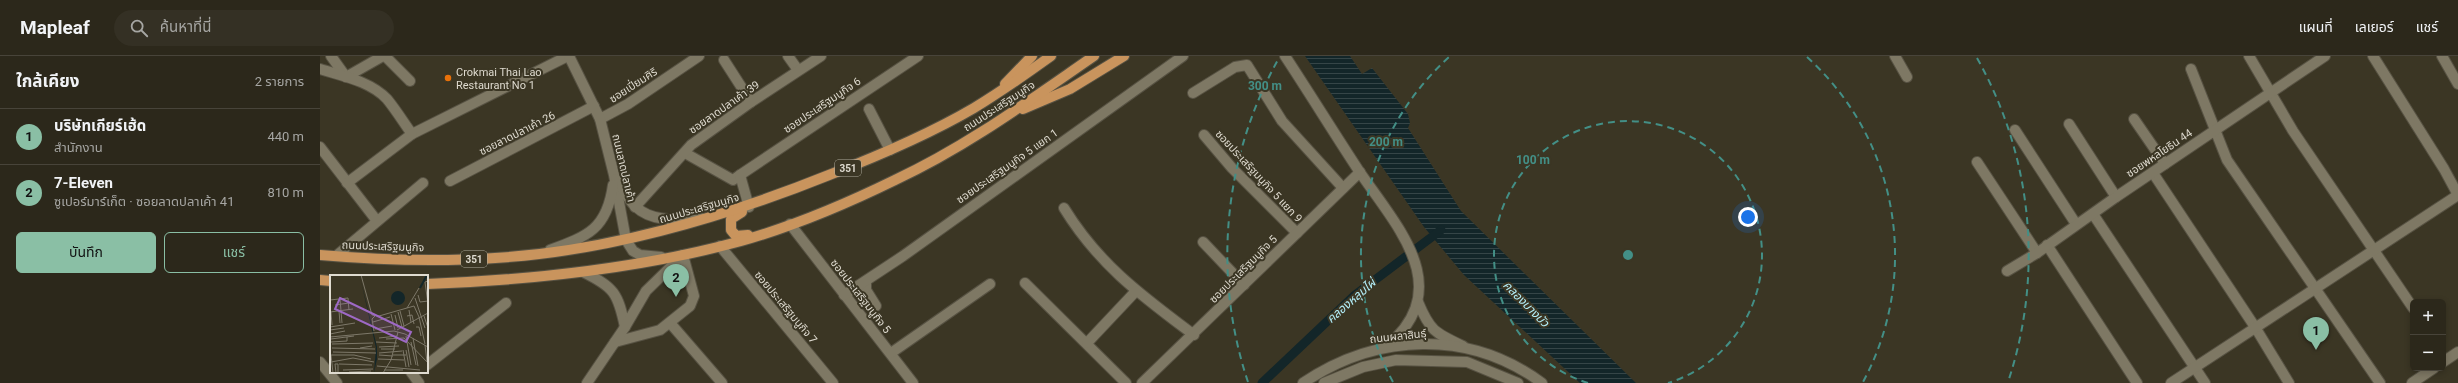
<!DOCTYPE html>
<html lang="th">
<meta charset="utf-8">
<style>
body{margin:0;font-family:Roboto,"Noto Sans Thai",sans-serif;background:#343024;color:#f1f3f6}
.controls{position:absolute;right:12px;bottom:12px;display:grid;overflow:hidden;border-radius:6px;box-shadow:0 2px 6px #0003}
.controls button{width:36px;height:36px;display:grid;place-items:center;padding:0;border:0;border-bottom:1px solid #48443a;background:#2c281b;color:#f1f3f6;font:20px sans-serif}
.you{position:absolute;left:1428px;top:161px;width:14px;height:14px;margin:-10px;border:3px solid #fff;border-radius:50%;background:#1a73e8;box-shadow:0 0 0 6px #1a73e833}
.badge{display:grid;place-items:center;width:26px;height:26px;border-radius:50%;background:#8abfa5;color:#111;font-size:13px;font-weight:700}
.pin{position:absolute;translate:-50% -33px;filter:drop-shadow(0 1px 2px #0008)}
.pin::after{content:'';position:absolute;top:21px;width:14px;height:12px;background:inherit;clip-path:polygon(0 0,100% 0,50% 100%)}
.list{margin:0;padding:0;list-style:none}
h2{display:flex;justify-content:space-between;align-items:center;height:52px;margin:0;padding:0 16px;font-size:17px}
h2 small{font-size:13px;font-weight:400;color:#a6a6a3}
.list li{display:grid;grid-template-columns:26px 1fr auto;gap:12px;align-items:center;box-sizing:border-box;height:56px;padding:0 16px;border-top:1px solid #48443a}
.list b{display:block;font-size:15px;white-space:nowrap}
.list p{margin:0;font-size:13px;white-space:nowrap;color:#a6a6a3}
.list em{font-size:13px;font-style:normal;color:#a6a6a3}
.actions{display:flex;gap:8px;padding:12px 16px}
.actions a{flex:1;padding:9px 0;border:1px solid #8abfa5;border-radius:6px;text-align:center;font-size:14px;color:#8abfa5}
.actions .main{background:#8abfa5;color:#111}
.icon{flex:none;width:22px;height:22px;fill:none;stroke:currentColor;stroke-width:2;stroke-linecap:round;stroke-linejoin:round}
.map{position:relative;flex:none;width:2138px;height:327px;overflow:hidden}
header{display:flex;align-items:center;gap:24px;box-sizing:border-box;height:56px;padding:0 20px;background:#2c281b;border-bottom:1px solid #48443a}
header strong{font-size:19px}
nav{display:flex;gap:22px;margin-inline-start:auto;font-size:14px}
.search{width:280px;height:36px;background:#343024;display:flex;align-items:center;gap:10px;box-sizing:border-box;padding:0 14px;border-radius:22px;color:#a6a6a3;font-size:15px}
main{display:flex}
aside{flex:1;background:#2c281b}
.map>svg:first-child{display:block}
.water{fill:url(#water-rules)}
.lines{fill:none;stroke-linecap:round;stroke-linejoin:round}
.canal{stroke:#132629;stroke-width:9}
.street-casing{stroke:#575243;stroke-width:12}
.secondary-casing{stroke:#575243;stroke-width:12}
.primary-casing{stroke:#575243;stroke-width:12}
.street{stroke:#7e7864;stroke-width:10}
.secondary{stroke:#7e7864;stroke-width:10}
.primary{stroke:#c9945d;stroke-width:10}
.ring{fill:none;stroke:#438f86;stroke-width:2;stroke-dasharray:7 5}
.food-dot{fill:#e8710a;stroke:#3b3624;stroke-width:1.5}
.labels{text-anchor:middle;stroke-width:4;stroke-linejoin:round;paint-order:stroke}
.shield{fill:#3b3624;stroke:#aeaa9c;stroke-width:1}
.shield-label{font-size:10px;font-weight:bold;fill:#dfdbd0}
.poi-label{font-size:11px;fill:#dfdbd0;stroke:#3b3624;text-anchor:start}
.street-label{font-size:11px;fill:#dfdbd0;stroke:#3b3624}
.water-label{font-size:12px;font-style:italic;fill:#b3effa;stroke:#3b3624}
.inset-river{fill:none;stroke:#132629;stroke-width:2}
.inset-road{fill:none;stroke:#7d7869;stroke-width:1}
.view{fill:#9e69c5;fill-opacity:0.15;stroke:#9e69c5;stroke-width:2}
.inset-edge{fill:none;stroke:#dfdbd0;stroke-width:2}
.centre{fill:#438f86;stroke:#3b3624;stroke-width:2}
.ring-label{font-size:12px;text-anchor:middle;font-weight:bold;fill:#438f86;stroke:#3b3624;stroke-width:4;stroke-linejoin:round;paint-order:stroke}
</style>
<header>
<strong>Mapleaf</strong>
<div class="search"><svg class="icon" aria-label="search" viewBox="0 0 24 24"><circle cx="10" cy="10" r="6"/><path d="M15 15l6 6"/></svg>ค้นหาที่นี่</div>
<nav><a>แผนที่</a><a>เลเยอร์</a><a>แชร์</a></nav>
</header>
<main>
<aside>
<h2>ใกล้เคียง<small>2 รายการ</small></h2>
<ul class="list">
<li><span class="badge">1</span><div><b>บริษัทเกียร์เฮ้ด</b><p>สำนักงาน</p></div><em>440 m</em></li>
<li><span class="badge">2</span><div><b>7-Eleven</b><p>ซูเปอร์มาร์เก็ต · ซอยลาดปลาเค้า 41</p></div><em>810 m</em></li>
</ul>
<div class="actions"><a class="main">บันทึก</a><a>แชร์</a></div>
</aside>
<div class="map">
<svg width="2138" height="327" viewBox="0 0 2138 327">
<defs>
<pattern id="water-rules" width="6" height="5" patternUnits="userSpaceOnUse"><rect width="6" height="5" fill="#132629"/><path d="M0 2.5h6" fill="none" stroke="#354547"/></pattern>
</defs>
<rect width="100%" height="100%" fill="#3b3624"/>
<path class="water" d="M 985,0 L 1030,0 L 1042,18 L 1052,12 L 1088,58 L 1090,67 L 1088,72 L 1141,155 L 1316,327 L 1260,327 L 1144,219 L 1104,171 Z"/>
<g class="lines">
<path class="canal" d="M 942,327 L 1035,239 L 1121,174"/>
<defs>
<g id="street">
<path d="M 11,0 L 26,21 L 63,0"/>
<path d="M 65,0 L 90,25"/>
<path d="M 468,0 L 478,14"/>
<path d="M 965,0 C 990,38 1014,77 1039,115 C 1077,171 1137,232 1066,291"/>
<path d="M 1575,0 L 1587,21"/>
<path d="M 1929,0 L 1973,75 L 2093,252"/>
<path d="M 2053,0 L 2124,113 L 2138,139"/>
<path d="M 2122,0 L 2138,28"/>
<path d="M 404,4 L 431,46"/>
<path d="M 0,13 C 22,20 50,25 67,43 C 76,54 84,67 92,78 L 248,0"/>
<path d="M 1871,13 L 1907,104 L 2060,327"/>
<path d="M 873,37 L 915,11 L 927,9 L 962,65 L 1023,132"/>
<path d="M 549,53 L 570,94"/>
<path d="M 280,63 L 308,48 L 379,0"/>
<path d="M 1814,63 L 1845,108"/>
<path d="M 1749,68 L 1796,141"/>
<path d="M 1695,74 L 1756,168"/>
<path d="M 884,79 L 912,112 L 977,177"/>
<path d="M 0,91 L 57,165"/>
<path d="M 365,97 L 413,124 L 420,119"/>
<path d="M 1657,106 L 1717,197"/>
<path d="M 1833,117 L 1935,271 L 1969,327"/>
<path d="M 130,125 L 274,50"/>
<path d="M 27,127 L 92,78"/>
<path d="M 315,151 L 371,89 L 431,46 L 501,0"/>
<path d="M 429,151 L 420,119 L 598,0"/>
<path d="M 744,152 C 779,209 822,240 874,279"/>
<path d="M 1773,158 L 1885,327"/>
<path d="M 470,168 L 593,327"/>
<path d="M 883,186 L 924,229"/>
<path d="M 1727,189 L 1817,327"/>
<path d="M 400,190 L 513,327"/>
<path d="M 16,200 L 103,127"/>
<path d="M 1687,215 L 1717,197 L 1796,141 L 2005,0"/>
<path d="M 546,225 L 546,234 L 556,250"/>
<path d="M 705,227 L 806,327"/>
<path d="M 524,239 L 583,200 L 863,0"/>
<path d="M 1098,246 C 1110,275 1115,277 1143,290"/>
<path d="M 351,268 L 402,327"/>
<path d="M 295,286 L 340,274 L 370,250 L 374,240 L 363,199"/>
<path d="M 767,287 L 816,235"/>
<path d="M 571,297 L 670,228"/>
<path d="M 0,306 L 17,327"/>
<path d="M 2123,306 L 2138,296"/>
<path d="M 107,309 L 186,247"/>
<path d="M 91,316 L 99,327"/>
<path d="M 822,327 L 1040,116"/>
<path d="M 1851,327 L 2138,139"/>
<path d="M 2092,327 L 2114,312"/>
</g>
<g id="secondary">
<path d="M 249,0 L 280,63 L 294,119 L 306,184 L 313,195 L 320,199 L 341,201"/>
<path d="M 296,123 C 302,131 308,144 316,151 C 333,167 359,163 381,162"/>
<path d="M 230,194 C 268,180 287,173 293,129"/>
<path d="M 263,216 C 294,231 298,237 305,271"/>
<path d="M 267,327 L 305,271 L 326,235 L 363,199"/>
<path d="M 983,327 C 1057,277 1149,273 1222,327"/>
<path d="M 1004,327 L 1043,311 L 1076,304 L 1147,306 L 1198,327"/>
</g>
<g id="primary">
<path d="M 685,28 L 712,0"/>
<path d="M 703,53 L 750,33 L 804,0"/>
<path d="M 422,156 L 411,163 L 411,174 L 416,180 L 428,179"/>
<path d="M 0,199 C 58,204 117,206 175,202 C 290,195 402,162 509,119 C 558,100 608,79 654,52 C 680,36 706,18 731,0"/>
<path d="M 0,224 L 11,225"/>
<path d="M 107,228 C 212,224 319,213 421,185 C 474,170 526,148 575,124 C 646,91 710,44 774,0"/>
</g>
</defs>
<use href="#street" class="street-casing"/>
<use href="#secondary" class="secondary-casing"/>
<use href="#primary" class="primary-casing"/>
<use href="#street" class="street"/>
<use href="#secondary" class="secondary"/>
<use href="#primary" class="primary"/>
</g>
<g class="ring">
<path d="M1268 327A134 134 0 1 1 1348 327"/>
<path d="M1073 326A267 267 0 0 1 1129 1M1487 1A267 267 0 0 1 1543 326"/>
<path d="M928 326A401 401 0 0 1 959 2M1657 2A401 401 0 0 1 1688 326"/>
</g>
<circle class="food-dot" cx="128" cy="22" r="4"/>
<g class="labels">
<g class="shield">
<rect x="515" y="104" width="26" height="16" rx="3"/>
<rect x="141" y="195" width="26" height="16" rx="3"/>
</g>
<g class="shield-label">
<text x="528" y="116">351</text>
<text x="154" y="207">351</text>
</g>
<g class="poi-label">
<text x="136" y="20">Crokmai Thai Lao<tspan x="136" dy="13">Restaurant No 1</tspan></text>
</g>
<g class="street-label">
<text transform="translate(313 29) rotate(-33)" y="4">ซอยเปี่ยมศิริ</text>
<text transform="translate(502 49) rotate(-34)" y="4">ซอยประเสริฐมนูกิจ 6</text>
<text transform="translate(679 50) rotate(-33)" y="4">ถนนประเสริฐมนูกิจ</text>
<text transform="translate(404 51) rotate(-35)" y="4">ซอยลาดปลาเค้า 39</text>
<text transform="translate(197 77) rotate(-27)" y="4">ซอยลาดปลาเค้า 26</text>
<text transform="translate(1839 97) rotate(-34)" y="4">ซอยพหลโยธิน 44</text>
<text transform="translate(687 110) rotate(-35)" y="4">ซอยประเสริฐมนูกิจ 5 แยก 1</text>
<text transform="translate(304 112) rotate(77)" y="4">ถนนลาดปลาเค้า</text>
<text transform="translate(939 120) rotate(47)" y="4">ซอยประเสริฐมนูกิจ 5 แยก 9</text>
<text transform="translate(379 152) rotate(-16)" y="4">ถนนประเสริฐมนูกิจ</text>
<text transform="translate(63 190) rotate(2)" y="4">ถนนประเสริฐมนูกิจ</text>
<text transform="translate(923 213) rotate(-45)" y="4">ซอยประเสริฐมนูกิจ 5</text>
<text transform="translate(541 240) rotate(52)" y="4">ซอยประเสริฐมนูกิจ 5</text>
<text transform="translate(466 251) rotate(50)" y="4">ซอยประเสริฐมนูกิจ 7</text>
<text transform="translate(1078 280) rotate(-6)" y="4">ถนนผลาสินธุ์</text>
</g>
<g class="water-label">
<text transform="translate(1031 245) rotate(-41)" y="4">คลองหลุมไผ่</text>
<text transform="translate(1206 248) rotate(45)" y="4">คลองบางบัว</text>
</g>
</g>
<g transform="translate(10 219)">
<rect width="98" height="98" fill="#3b3624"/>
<path d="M 31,6 L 47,72 L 47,84 L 44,98 L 46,73 ZM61 23a7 7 0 1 1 14 0a7 7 0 1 1-14 0Z" fill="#132629"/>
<path class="inset-river" d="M 90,13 L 97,0"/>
<path class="inset-road" d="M 31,0 L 42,40 L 49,41 L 84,31 L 89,42M 98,6 L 95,7 L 98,29M 88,20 L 90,27 L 98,26M 85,23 L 95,53M 10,24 L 12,48M 0,25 L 18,23 L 19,35M 5,30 L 19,28M 77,33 L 89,13M 79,35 L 81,47M 9,36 L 10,48M 70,36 L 74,51M 0,37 L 23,34M 1,37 L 2,50M 68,37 L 72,52M 61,39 L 65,55M 65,40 L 68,53M 77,41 L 82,40 L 84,49M 94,41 L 98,53M 89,42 L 95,69M 43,47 L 60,42M 0,52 L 25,48M 86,52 L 89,52 L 91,61M 45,54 L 62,51M 0,55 L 14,53M 67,55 L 98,38M 44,56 L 42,44 L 45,41M 0,59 L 15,56M 76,61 L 81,90M 0,62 L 64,56 L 75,59 L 98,72M 49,63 L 67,61M 83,63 L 88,91M 1,64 L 24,61M 56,64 L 74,63 L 98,88M 1,67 L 17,66 L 17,62M 46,67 L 67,68M 81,67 L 86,90M 2,69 L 43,68M 95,70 L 97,87M 49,72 L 69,71M 2,73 L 45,74M 30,73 L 42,71M 51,74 L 65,74M 73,75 L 76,92M 76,75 L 79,92M 3,77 L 46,78M 49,78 L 72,76M 0,80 L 24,80 L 41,84M 1,80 L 3,98M 49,80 L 63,81M 63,80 L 76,80M 48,84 L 74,85M 1,87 L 23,83 L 44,87M 9,89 L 42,90M 47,91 L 90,95M 13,95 L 43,94M 54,95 L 73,95M 19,97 L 41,96M 6,98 L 5,89 L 8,89 L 8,97M 53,98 L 61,85 L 68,57"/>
<path class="view" d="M 10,23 L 81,57 L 76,67 L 5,34 Z"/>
<rect width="98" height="98" class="inset-edge"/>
</g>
<circle cx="1308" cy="199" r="6" class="centre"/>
<g class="ring-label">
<text x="945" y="34">300 m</text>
<text x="1066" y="90">200 m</text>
<text x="1213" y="108">100 m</text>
</g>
</svg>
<div class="controls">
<button>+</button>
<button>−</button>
</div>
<div class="you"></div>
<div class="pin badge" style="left:1996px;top:294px">1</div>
<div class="pin badge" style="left:356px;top:241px">2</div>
</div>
</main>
